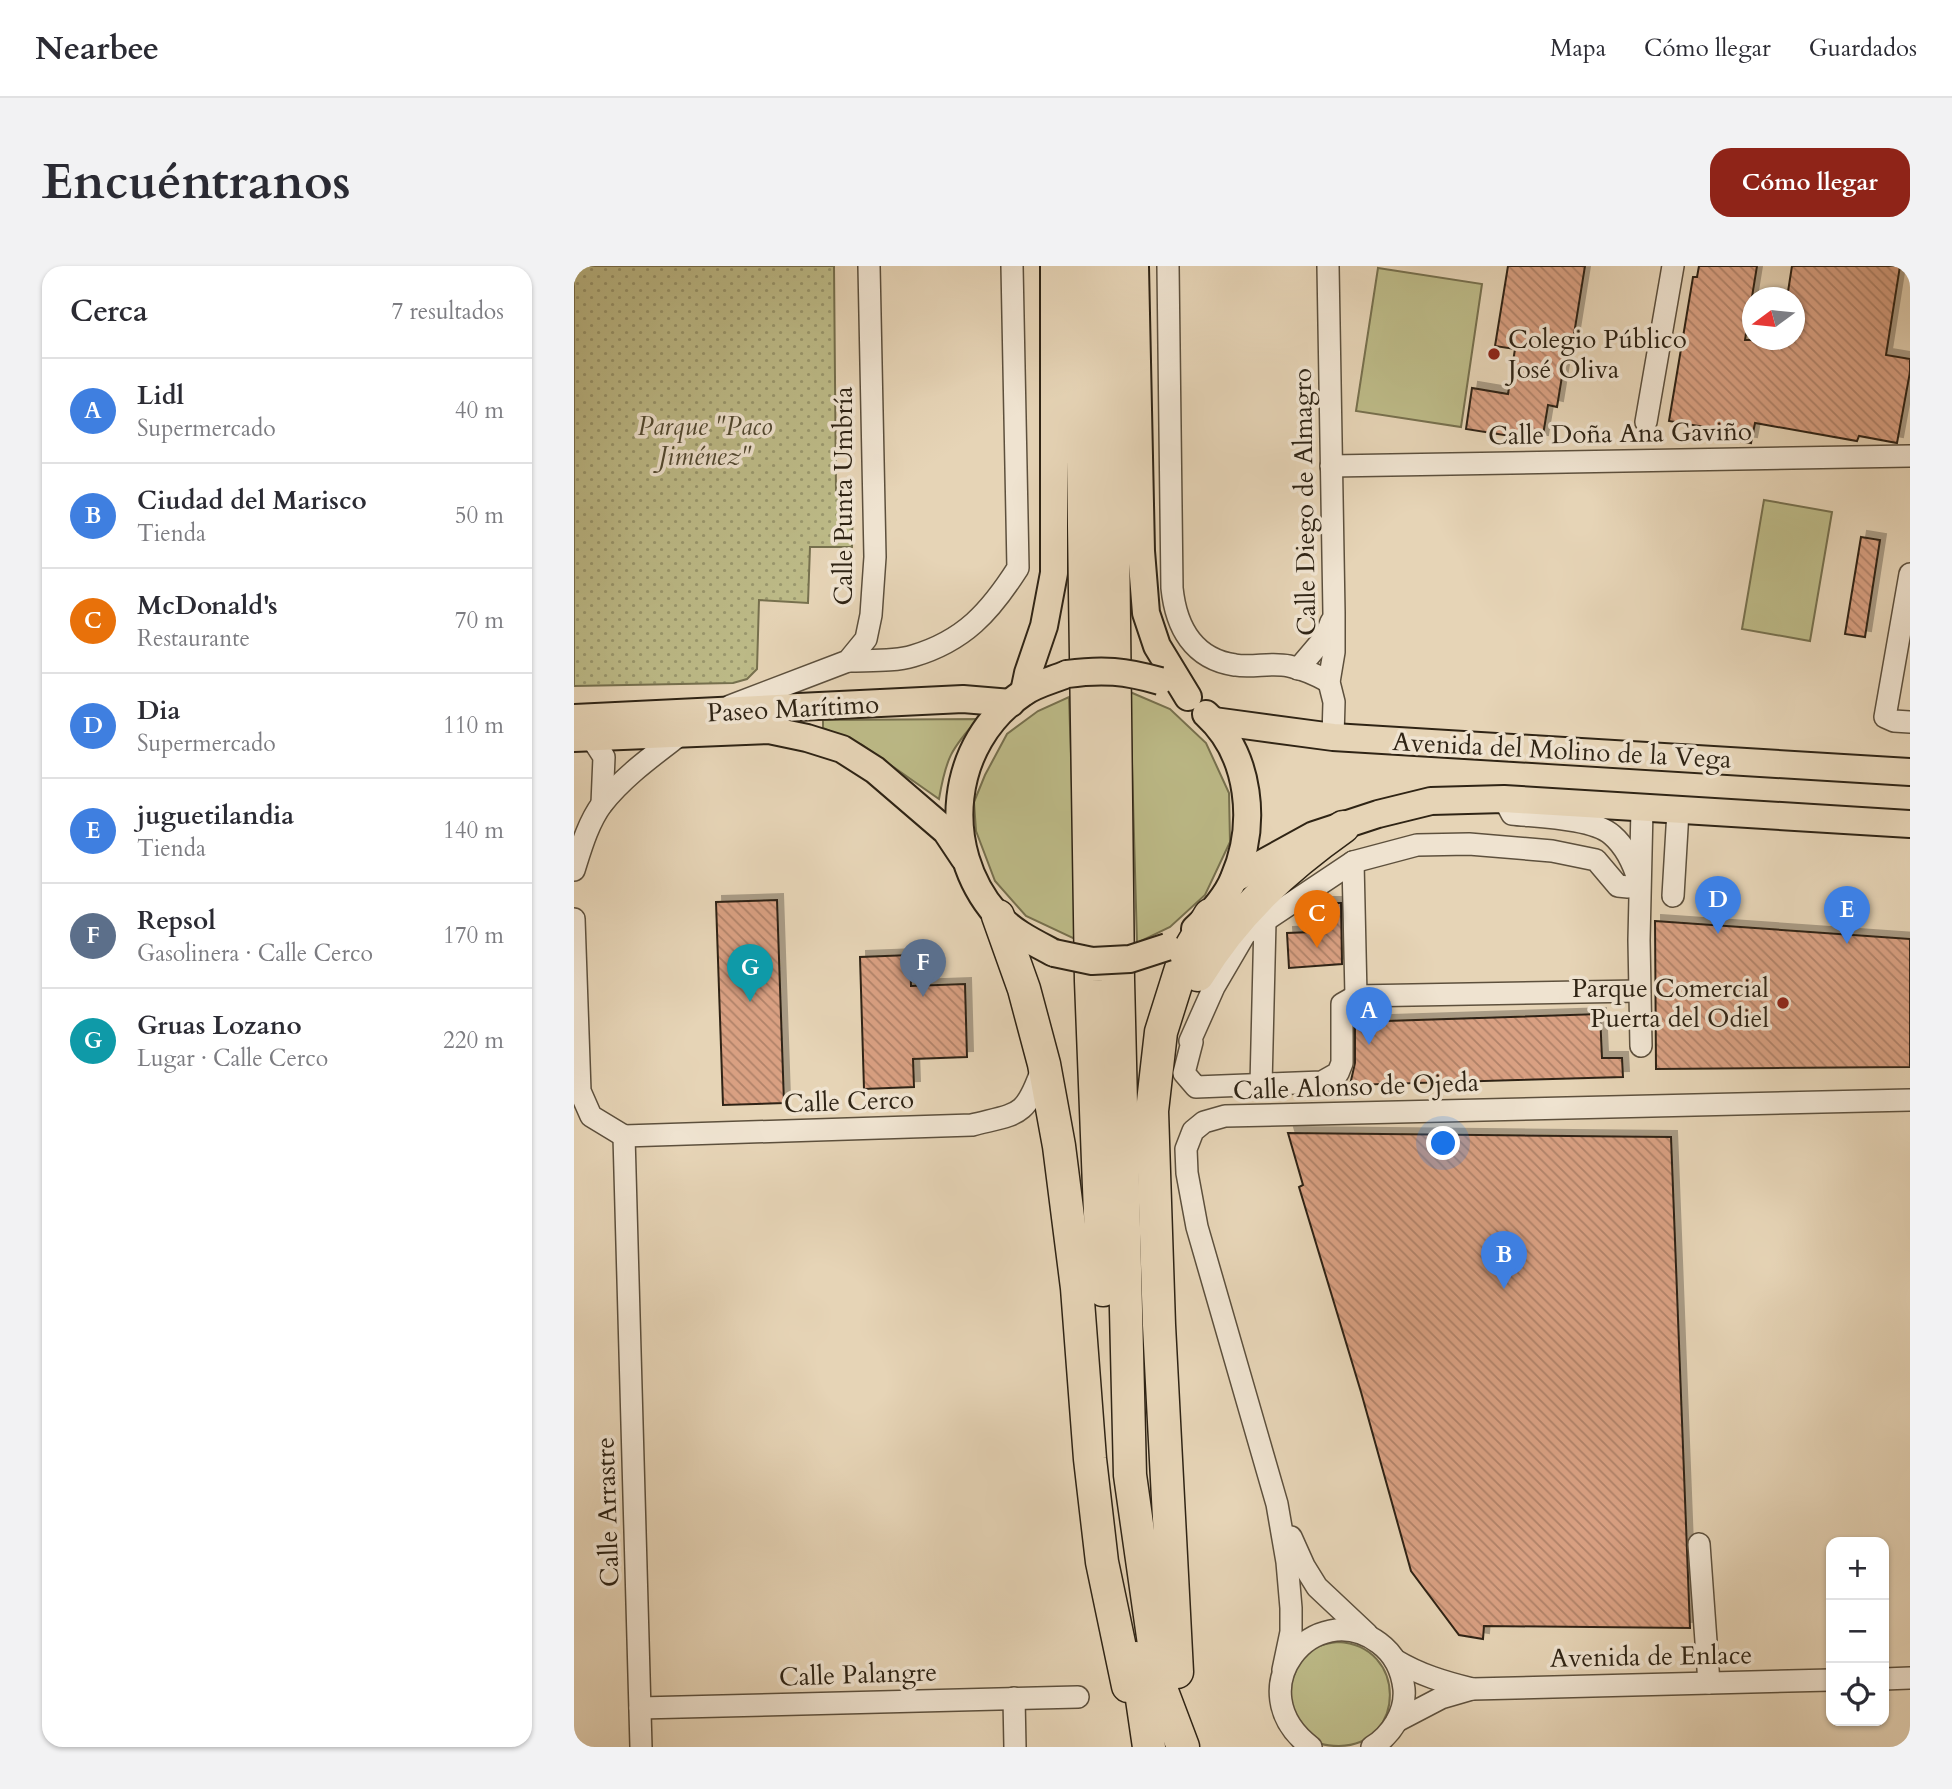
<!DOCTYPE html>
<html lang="es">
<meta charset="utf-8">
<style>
body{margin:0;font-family:Cardo,serif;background:#f2f2f3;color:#2b2b33}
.controls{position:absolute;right:21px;bottom:21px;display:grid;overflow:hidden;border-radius:14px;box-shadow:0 2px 5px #0004}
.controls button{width:63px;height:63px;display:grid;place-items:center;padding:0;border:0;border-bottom:2px solid #e1e1e2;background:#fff;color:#2b2b33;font:35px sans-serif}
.compass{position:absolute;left:1168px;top:21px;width:63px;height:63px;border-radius:50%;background:#fff;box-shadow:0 2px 5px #0004;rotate:255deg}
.you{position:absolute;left:870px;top:878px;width:24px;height:24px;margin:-18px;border:5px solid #fff;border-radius:50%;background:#1a73e8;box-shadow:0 0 0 10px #1a73e833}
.badge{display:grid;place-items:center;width:46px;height:46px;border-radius:50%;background:#8f2418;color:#fff;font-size:23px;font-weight:700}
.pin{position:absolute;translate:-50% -58px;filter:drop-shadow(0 2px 4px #0008)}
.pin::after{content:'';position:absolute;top:37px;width:24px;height:21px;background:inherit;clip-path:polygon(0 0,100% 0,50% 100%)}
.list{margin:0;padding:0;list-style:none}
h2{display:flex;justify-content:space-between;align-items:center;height:91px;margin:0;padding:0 28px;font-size:30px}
h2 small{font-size:23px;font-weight:400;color:#7c7c81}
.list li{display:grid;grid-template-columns:46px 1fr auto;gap:21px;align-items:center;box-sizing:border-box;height:105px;padding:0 28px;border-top:2px solid #e1e1e2}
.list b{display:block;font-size:26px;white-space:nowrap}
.list p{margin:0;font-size:23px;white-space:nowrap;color:#7c7c81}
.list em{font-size:23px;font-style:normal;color:#7c7c81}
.icon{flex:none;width:38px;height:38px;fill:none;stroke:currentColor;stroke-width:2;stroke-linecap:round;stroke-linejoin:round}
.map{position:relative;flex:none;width:1336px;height:1481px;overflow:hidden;border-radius:21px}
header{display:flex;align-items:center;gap:42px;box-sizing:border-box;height:98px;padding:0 35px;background:#fff;border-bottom:2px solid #e1e1e2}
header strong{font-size:33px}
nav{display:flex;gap:38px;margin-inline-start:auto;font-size:24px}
.intro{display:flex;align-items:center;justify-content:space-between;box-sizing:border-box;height:168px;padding:0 42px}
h1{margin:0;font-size:49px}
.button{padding:18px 32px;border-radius:21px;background:#8f2418;color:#fff;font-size:24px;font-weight:700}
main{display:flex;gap:42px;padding:0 42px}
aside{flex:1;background:#fff;border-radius:21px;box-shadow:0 2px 5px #0004}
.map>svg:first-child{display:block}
.grass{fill:#bdbb88;stroke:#76704e;stroke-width:2}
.park{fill:url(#park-dots);stroke:#76704e;stroke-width:2}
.building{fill:url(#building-back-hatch);stroke:#2f2415;stroke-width:2;filter:url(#shadow)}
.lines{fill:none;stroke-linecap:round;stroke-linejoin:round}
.minor-casing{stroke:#5d503d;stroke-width:24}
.major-casing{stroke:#2f2415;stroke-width:30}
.highway-casing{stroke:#2f2415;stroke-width:35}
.minor{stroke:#efe3d0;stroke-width:21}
.major{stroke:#e6d4b6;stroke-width:26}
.highway{stroke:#e6d4b6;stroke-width:32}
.major-bridge-casing{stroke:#2f2415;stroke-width:30;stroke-linecap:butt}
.major-bridge{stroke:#e6d4b6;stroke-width:26}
.poi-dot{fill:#8f2418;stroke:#efe3d0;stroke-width:2.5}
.labels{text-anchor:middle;stroke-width:7;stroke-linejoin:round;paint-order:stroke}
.poi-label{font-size:26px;fill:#2f2415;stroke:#efe3d0;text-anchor:start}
.park-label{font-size:26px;font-style:italic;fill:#524a32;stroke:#efe3d0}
.street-label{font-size:26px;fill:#2f2415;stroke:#efe3d0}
</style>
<header>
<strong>Nearbee</strong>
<nav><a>Mapa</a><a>Cómo llegar</a><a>Guardados</a></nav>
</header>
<div class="intro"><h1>Encuéntranos</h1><a class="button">Cómo llegar</a></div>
<main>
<aside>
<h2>Cerca<small>7 resultados</small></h2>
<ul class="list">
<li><span class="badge" style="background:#3f7fe0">A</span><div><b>Lidl</b><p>Supermercado</p></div><em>40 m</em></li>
<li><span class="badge" style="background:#3f7fe0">B</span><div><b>Ciudad del Marisco</b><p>Tienda</p></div><em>50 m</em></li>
<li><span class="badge" style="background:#e8710a">C</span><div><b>McDonald's</b><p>Restaurante</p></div><em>70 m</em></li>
<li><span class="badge" style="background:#3f7fe0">D</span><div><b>Dia</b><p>Supermercado</p></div><em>110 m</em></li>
<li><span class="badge" style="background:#3f7fe0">E</span><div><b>juguetilandia</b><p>Tienda</p></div><em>140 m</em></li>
<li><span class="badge" style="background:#5c6f8a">F</span><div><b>Repsol</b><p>Gasolinera · Calle Cerco</p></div><em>170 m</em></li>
<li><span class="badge" style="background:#0f9aa8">G</span><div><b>Gruas Lozano</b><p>Lugar · Calle Cerco</p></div><em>220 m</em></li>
</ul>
</aside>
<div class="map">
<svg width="1336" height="1481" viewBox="0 0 1336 1481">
<defs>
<pattern id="park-dots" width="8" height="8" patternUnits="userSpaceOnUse" patternTransform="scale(1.75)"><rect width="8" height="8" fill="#bdbb88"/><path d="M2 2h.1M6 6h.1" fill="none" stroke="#9a986e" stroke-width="1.8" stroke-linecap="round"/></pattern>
<pattern id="building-back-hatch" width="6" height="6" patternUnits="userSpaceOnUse" patternTransform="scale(1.75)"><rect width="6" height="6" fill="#d9a082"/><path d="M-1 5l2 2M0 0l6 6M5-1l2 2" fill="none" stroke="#b08269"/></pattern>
<filter id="shadow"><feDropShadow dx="6" dy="-6" stdDeviation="0" flood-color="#0004"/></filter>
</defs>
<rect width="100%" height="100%" fill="#e6d4b6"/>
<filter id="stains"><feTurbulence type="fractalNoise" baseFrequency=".00286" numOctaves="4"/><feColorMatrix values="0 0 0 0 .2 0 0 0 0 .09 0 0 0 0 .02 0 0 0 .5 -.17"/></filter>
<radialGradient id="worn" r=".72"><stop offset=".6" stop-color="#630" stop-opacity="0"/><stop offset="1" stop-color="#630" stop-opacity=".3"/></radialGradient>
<g class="grass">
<path d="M 804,2 L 908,18 L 887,161 L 782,145 Z"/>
<path d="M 1190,234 L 1258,246 L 1236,375 L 1168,363 Z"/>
<path d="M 556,426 L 596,443 L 632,477 L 655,527 L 656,576 L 631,629 L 596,661 L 563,677 Z"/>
<path d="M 495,431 L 503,674 L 452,650 L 421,615 L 402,565 L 400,536 L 411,509 L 433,468 L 464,445 Z"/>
<path d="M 404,453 C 377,483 372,492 365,533 L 288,479 L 249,462 L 249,454 Z"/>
<path d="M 764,1376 C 833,1379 833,1479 765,1480 C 755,1480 741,1478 734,1470 C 725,1460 719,1444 713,1432 C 722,1402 726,1379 764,1376 Z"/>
</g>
<path class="park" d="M 0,0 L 260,0 L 262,225 L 279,226 L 278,281 L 236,281 L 234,337 L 185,334 L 183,403 L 173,413 L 159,417 L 0,420 Z"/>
<g class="building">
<path d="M 934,0 L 1011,0 L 996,93 L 991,92 L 983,141 L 974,139 L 968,175 L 892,163 L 898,122 L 934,128 L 941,83 L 921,80 Z"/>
<path d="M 1125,0 L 1183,0 L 1171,74 L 1221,74 L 1221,32 L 1213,32 L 1218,0 L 1326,0 L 1312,89 L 1336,93 L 1336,106 L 1323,177 L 1285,170 L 1283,175 L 1181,157 L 1177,177 L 1135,170 L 1137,162 L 1095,155 L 1119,11 L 1123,11 Z"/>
<path d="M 1287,271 L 1306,274 L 1291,371 L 1271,368 Z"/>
<path d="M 203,634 L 210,837 L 149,839 L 142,636 Z"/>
<path d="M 741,637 L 767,637 L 768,698 L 715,702 L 713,667 L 737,666 L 733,643 Z"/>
<path d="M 1081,655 L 1336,673 L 1336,801 L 1082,803 Z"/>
<path d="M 336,689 L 337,720 L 391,718 L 393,791 L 339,793 L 340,821 L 290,823 L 286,691 Z"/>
<path d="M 1026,748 L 1028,792 L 1048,792 L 1049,811 L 776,819 L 781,797 L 781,756 Z"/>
<path d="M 714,867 L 1097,871 L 1116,1362 L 910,1360 L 909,1373 L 885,1369 L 837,1305 L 787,1126 L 725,921 L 729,919 Z"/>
</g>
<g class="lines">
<defs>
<g id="minor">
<path d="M 594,0 L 598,322 C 602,361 619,393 661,399 C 679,402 697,396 715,400 C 729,403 743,409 755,416"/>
<path d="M 754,0 L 760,347 L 760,386 L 755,416 L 760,436 L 759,471"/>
<path d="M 1072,156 L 1099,0"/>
<path d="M 757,200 L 1336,190"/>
<path d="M 1336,308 L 1311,451 L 1320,455 L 1336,456"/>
<path d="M 274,395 C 294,394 319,396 339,390 C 390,375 416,346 444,302 L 438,0"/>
<path d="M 724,403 L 752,370 L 757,356"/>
<path d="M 156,440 L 274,395 L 292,373 L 297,349 L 301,291 L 295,0"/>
<path d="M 17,471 L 30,491 L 28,538"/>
<path d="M 930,533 L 938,548 C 964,551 1019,552 1038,569 C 1052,581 1060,599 1065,616 L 1054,621 L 1044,620 L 1022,594 L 978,585 L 895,578 L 843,579 L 779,596 L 671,668 L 640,721 L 616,775 L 618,776 L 610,807 L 622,821 L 748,816 L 764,807 L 768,797 L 768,738 L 782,730 L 1065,725"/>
<path d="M 779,596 L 782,730"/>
<path d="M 0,604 C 7,582 14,557 28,538 C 50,510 80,489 107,468"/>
<path d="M 1099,630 L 1104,545"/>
<path d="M 0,653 L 6,825 L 17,850 L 50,870"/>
<path d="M 1067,780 L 1065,674 L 1068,543"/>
<path d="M 687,819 L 691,655"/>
<path d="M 50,870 L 67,1481"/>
<path d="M 50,870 L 398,859 C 445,847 451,852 468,803"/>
<path d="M 717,1271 L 730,1300 L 743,1321 L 793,1368"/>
<path d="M 1125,1278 L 1135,1417"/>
<path d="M 821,1394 C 846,1409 870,1416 898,1423 L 1257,1414"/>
<path d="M 709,1404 L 717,1366 L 717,1342 L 713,1296 L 703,1238 L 623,961 L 613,907 L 612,883 L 619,865 L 630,856 L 651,850 L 1336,834"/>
<path d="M 1310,1413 L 1336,1412"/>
<path d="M 440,1432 L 441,1481"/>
<path d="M 66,1442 L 504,1431"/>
<path d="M 823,1455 L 867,1432 L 898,1423"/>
<path d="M 737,1481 C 662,1424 740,1329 805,1377 C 820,1388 828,1405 830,1423 C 832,1447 817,1469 798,1481"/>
</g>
<g id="major">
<path d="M 561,0 L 567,285 L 572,347 L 583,380 L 614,431"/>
<path d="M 450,426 L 454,407 L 470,360 L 480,307 L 480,0"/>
<path d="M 0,452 L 389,433 L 437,437"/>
<path d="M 640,455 L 759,471 L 1336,506"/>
<path d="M 0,472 L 195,464 L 233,472 L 268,483 L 301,504 L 372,565 L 390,592"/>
<path d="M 660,613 L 740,569 L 804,548 L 857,535 L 930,533 L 1336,558"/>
<path d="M 621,663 C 637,648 652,632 660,612 C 683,559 677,489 632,448"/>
<path d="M 480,687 C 459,676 438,666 422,648 C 365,582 375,477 449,427 C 461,418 479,414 493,408"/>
</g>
<g id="highway">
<path d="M 506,0 L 517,715 L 529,1024"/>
<path d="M 536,0 L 544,714 L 556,1209 L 586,1420 L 609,1481"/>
<path d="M 424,650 L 450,723 L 470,798 L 485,880 L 503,1022 L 516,1193 L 528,1296 L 554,1420"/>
<path d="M 624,709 C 661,648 711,602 769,561"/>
<path d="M 562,1392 L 575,1481"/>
<path d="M 603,1406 L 585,1059 L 578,845 L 587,766 L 610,693 L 636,649"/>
</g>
</defs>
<use href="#minor" class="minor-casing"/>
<use href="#major" class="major-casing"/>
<use href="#highway" class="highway-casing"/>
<use href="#minor" class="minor"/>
<use href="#major" class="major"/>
<use href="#highway" class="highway"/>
<defs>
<g id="major-bridge">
<path d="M 493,408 C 529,403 551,405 586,415"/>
<path d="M 480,687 L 518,695 L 556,693 L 593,681"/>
</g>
</defs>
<use href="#major-bridge" class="major-bridge-casing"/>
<use href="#major-bridge" class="major-bridge"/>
</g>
<g class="poi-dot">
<circle cx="920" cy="88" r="7"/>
<circle cx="1209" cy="737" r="7"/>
</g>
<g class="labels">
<g class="poi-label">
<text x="934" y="82">Colegio Público<tspan x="934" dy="30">José Oliva</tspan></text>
<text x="1195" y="731" text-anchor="end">Parque Comercial<tspan x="1195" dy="30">Puerta del Odiel</tspan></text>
</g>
<g class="park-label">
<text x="131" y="169">Parque "Paco<tspan x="131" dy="30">Jiménez"</tspan></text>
</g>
<g class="street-label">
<text transform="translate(1046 167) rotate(-1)" y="9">Calle Doña Ana Gaviño</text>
<text transform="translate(269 230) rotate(-90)" y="9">Calle Punta Umbría</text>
<text transform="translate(730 236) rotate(-91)" y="9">Calle Diego de Almagro</text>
<text transform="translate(219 442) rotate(-3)" y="9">Paseo Marítimo</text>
<text transform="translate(988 484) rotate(3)" y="9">Avenida del Molino de la Vega</text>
<text transform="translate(782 820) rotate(-2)" y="9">Calle Alonso de Ojeda</text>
<text transform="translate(275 835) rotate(-2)" y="9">Calle Cerco</text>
<text transform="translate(33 1246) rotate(-92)" y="9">Calle Arrastre</text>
<text transform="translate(1077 1390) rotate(-1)" y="9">Avenida de Enlace</text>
<text transform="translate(284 1408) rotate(-2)" y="9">Calle Palangre</text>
</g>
</g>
<rect width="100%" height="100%" filter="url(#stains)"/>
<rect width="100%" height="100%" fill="url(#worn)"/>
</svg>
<div class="controls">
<button>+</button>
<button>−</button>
<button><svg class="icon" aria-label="locate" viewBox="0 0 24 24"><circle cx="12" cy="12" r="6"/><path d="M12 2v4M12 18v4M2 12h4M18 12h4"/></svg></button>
</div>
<svg class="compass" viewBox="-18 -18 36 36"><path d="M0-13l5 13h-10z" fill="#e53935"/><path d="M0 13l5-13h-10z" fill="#7c7c81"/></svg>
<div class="you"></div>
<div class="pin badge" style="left:795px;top:779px;background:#3f7fe0">A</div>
<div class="pin badge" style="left:930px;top:1023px;background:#3f7fe0">B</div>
<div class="pin badge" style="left:743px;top:682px;background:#e8710a">C</div>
<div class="pin badge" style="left:1144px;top:668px;background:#3f7fe0">D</div>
<div class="pin badge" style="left:1273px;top:678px;background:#3f7fe0">E</div>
<div class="pin badge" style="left:349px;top:731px;background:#5c6f8a">F</div>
<div class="pin badge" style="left:176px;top:736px;background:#0f9aa8">G</div>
</div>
</main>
